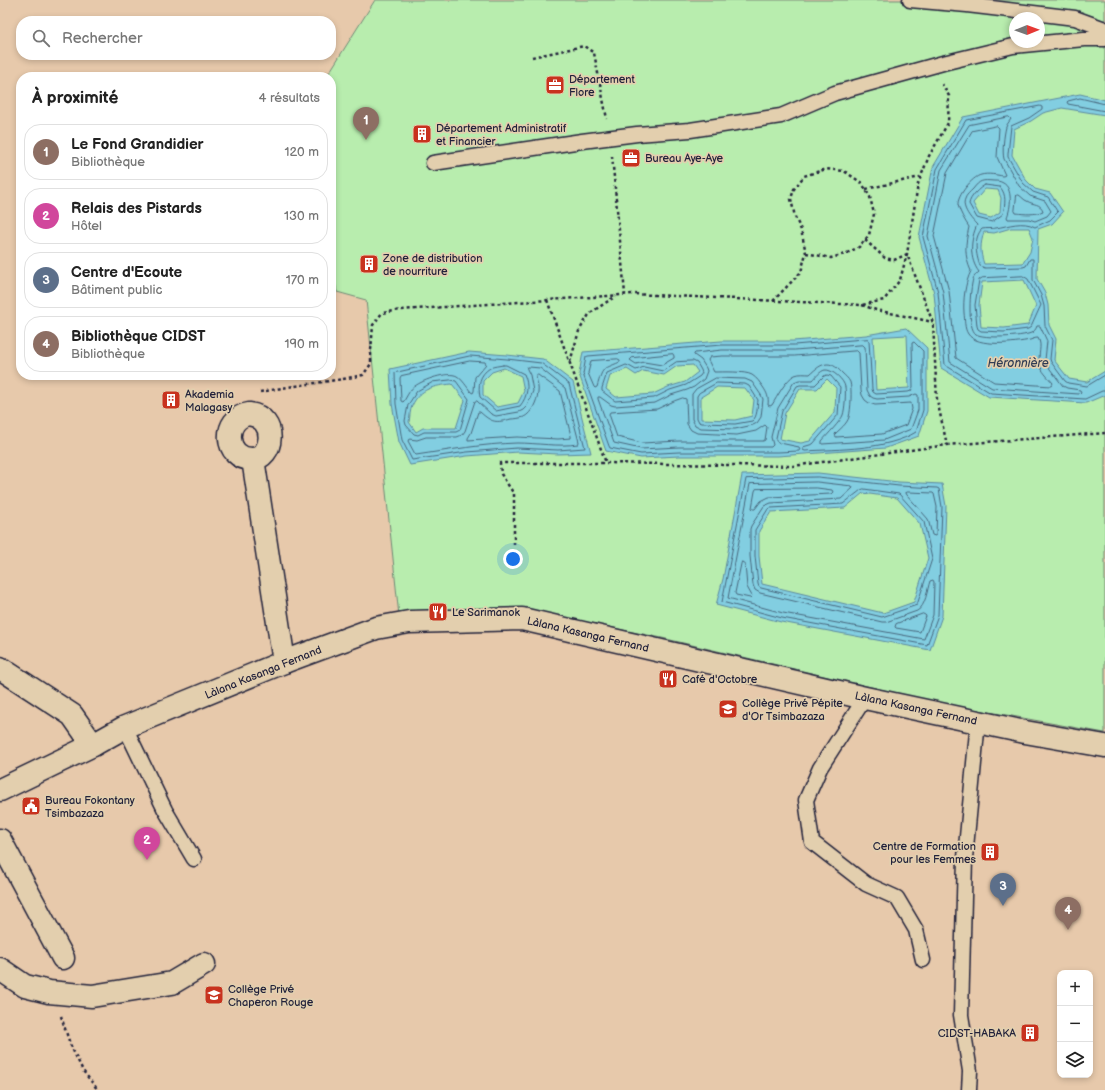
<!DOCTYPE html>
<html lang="fr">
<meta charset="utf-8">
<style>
body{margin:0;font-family:"Balsamiq Sans",sans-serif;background:#f2f2f2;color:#222}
.controls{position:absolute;right:12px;bottom:12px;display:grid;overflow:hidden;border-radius:8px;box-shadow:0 2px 6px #0003}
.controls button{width:36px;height:36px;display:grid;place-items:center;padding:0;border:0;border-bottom:1px solid #e0e0e0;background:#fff;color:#222;font:20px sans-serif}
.compass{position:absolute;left:1009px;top:12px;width:36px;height:36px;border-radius:50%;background:#fff;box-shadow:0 2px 6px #0003;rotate:89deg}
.you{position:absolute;left:513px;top:559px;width:14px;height:14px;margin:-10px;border:3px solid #fff;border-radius:50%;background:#1a73e8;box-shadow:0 0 0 6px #1a73e833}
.badge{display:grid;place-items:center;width:26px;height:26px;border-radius:50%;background:#c8321e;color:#fff;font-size:13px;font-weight:700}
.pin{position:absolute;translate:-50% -33px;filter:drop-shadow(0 1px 2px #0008)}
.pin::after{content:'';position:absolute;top:21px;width:14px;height:12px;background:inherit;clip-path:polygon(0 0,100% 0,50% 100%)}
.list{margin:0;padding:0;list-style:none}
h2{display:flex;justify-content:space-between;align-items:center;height:52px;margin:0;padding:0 16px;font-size:17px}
h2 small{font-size:13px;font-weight:400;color:#767676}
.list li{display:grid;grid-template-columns:26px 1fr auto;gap:12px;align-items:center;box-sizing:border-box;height:56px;margin:0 8px 8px;padding:0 8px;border:1px solid #e0e0e0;border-radius:16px}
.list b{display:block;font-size:15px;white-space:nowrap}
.list p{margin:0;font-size:13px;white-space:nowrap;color:#767676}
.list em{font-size:13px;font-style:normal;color:#767676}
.icon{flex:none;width:22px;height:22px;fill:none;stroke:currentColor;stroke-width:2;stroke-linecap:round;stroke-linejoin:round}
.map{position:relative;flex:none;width:1105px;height:1090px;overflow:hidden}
.search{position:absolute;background:#fff;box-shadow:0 2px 6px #0003;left:16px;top:16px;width:320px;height:44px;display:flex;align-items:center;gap:10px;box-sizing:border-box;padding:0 14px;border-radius:16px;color:#767676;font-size:15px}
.panel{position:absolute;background:#fff;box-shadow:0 2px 6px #0003;left:16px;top:72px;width:320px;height:308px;border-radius:16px}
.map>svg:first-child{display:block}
.green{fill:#b8edae;stroke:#6d8874;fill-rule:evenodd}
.water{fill:#82cee1;stroke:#5c899f;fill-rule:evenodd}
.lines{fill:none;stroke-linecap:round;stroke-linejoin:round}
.shore{stroke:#48677d;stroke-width:1}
.lane-casing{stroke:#22223b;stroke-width:17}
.street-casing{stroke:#22223b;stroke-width:25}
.secondary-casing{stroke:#22223b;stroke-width:25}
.path{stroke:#22223b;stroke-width:2.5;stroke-dasharray:3 3;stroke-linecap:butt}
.lane{stroke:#e3cfae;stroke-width:14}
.street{stroke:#e3cfae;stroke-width:22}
.secondary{stroke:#e3cfae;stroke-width:22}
.labels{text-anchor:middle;stroke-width:3.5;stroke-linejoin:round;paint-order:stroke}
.poi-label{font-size:11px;fill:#22223b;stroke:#e3cfae;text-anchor:start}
.street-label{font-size:11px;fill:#22223b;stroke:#e3cfae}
.water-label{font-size:12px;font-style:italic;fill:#303c54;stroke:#e3cfae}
</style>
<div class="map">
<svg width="1105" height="1090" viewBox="0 0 1105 1090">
<rect width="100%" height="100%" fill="#e7c9ab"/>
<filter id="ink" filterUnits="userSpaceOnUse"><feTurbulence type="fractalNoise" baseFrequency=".025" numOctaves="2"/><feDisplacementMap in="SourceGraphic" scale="8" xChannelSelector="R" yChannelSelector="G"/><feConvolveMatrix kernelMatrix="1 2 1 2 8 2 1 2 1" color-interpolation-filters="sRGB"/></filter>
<g filter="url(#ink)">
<path class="green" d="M 375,0 L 1105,0 L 1105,733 L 935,702 L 662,638 L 536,612 L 399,616 L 366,300 L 337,292 L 331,263 L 331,77 L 313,77 L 329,73 ZM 1015,18 L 1039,18 L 1039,42 L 1015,42 Z"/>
<g class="water">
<path d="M 1080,94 L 1105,100 L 1105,115 L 1062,108 L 1043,113 L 1031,121 L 1014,129 L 1012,155 L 1026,180 L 1035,189 L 1050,193 L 1063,212 L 1052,224 L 1038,229 L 1037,279 L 1045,293 L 1048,305 L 1049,325 L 1056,339 L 1054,360 L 1069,379 L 1087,382 L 1105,371 L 1105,395 L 1086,403 L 989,397 L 941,368 L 934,293 L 919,237 L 933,167 L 963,117 ZM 985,189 L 998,190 L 1001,198 L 1000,212 L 991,218 L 979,215 L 973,203 ZM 1011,228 L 1029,228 L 1033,238 L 1030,252 L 1023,263 L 984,264 C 980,252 980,245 984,232 L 994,233 ZM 1024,280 L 1036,306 L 1028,325 L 1004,328 L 981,327 L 979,305 L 982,282 Z"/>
<path d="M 906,328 L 927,348 L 927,411 L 919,436 L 886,448 L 778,456 L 679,456 L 641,458 L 606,451 L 579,374 L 583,352 L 721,341 L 793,341 L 866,335 ZM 907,335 L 909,388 L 876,390 L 873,337 ZM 693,365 L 698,372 L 685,382 L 668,387 L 653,394 L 616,397 L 606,389 L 610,376 L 627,369 L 636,375 L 643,371 L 664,375 L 677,366 ZM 827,379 L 836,388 L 835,412 L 810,441 L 801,443 L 780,439 L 785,413 L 800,389 L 817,389 ZM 717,387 L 745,388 L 754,400 L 752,416 L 735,420 L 701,419 L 701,397 Z"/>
<path d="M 469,352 L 507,355 L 543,359 L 573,382 L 591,453 L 558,454 L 518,452 L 467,456 L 410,465 L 399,442 L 392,404 L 390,369 ZM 504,368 L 521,376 L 524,391 L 518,403 L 497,407 L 483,395 L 483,381 L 492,372 ZM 452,384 L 465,400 L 456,428 L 423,428 L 416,432 L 409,422 C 410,417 410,410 412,406 C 420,388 434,386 452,384 Z"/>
<path d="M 818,473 L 899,482 L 942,484 L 946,506 L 942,616 L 930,650 L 781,622 L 716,605 L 723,579 L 742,475 ZM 863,493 L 897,498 L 920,524 L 928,558 L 914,602 L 883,613 L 762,584 L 759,556 L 759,531 L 771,512 L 845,508 Z"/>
</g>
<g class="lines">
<g class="shore">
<path d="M 1105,104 L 1080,98 L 1068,101 L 1067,102 L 1068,104 L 1105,111"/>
<path d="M 1009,117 L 1011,119 C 1009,122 1007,124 1006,127 C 1004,134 1002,152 1004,159 L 1019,186 L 1030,196 L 1045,201 L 1051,211 L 1047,216 L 1035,221 L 1029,219 L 1008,219 L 1007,217 C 1011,208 1013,188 1003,183 C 1000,181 997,181 994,181 C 982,180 980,180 973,189 C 970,192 966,195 965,199 C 961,208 972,220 977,225 C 970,240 969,259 979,272 C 977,274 974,276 973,279 C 970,289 967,328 976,334 C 983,339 1022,337 1031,333 C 1034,332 1036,329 1037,326 L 1040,326 L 1047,341 L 1045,360 L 1047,365 L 1063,386 L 1067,388 L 1080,390 L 1081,392 L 1079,394 L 992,388 L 950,362 L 943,292 L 928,236 L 941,170 L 969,125 Z"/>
<path d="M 997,126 L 999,128 L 997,157 L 1005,175 L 1003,176 C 997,175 988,173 981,175 C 972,177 957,196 958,205 C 960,213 965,221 969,227 C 965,245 964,255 971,271 C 965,283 963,300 964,313 C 965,320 964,328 968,334 C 977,348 1016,343 1030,340 C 1033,339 1035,338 1038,338 C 1043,346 1037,355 1040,364 C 1041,371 1048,377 1053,383 L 1051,386 L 994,382 L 956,358 L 949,291 L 934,236 L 947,173 L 972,131 Z"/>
<path d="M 985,185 L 1000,187 C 1007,195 1005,204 1003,214 L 992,222 L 977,218 L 969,204 C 970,197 979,188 985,185 Z"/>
<path d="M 1017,195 L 1019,195 C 1022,197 1024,200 1027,201 C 1033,205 1041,203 1043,211 C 1035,215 1025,214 1016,213 L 1015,211 Z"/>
<path d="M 1023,276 L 1028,279 L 1041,305 L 1031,327 L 1028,329 L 1004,332 L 981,331 L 978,329 L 977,326 L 975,305 L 979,280 L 982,278 Z"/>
<path d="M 868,339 L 869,341 L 872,389 L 873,392 L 876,394 L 908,392 L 911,391 L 913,387 L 912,343 L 914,342 L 923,351 L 923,410 L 916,432 C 887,450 838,449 805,451 L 803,450 L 803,447 L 813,444 L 838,415 L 840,387 L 831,376 L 827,375 L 824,376 L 815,385 L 800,385 L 797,386 L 782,411 L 776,438 L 776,441 L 780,443 L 799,447 L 800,449 L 799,451 L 778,452 L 679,452 L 641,454 L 610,448 L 609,446 L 583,374 L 586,357 L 588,356 L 722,345 L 794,345 Z"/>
<path d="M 863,345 L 865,347 L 867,390 L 870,396 L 873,398 L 877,399 L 909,397 L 916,394 L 918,395 L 918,410 L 911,429 L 884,440 L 822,444 L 822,441 C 827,435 841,421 843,415 C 845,409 846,393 845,387 C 844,380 832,369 825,370 C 820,371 816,377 813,380 L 799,380 L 794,382 L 778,408 L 771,437 L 773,445 L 771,447 L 679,447 L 641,449 L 614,443 L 598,399 L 598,397 L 600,397 L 611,405 L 615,406 L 655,403 L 671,395 L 687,390 L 694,387 L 704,379 L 707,371 L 706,368 L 701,360 L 694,355 L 694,354 L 695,353 L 722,350 L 794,350 Z"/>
<path d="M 857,351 L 859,353 L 861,390 L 862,395 L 865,400 L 869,403 L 875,405 L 911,403 L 912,409 L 906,425 L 882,434 L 836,437 L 835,434 C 840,429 847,424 849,417 C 851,410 852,389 850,382 C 848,378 845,376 842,373 C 830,359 822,363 810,374 C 805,374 800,373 795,375 C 786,379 777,397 772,405 L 770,406 L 768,405 C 769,397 767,393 763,387 C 760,383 757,378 752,375 C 745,371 723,372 714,372 L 708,360 L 710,357 L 722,356 L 794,356 Z"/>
<path d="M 673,354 L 674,356 L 674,358 L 662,365 L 644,362 L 636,364 L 630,360 L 632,358 Z"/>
<path d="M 470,356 L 507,359 L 541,363 L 569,384 L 585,448 L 558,450 L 517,448 L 467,452 L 412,460 L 402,440 L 396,404 L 395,373 Z"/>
<path d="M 618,359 L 620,360 L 620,362 C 601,370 603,367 597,387 L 595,388 L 594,387 L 588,373 L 591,361 Z"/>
<path d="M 470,361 L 485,362 L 486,364 L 475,377 L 474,391 L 473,393 L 471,392 C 467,387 462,379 457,376 C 448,371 423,380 415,386 C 410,389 407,396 404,401 L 403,402 L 401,401 L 400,378 L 401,376 Z"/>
<path d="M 693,361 L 697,363 L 701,370 L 702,373 L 700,376 L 686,385 L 670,390 L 654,398 L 615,401 L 602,391 L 602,388 L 607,373 L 626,365 L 629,366 L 636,370 L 644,367 L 663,371 L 676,362 Z"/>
<path d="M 503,365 L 506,365 L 524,374 C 529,385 528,396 520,406 L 496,411 L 480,397 C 478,385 479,375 490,368 C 494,366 499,366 503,365 Z"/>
<path d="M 527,367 L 529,367 L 540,368 L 565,388 L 579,442 L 578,444 C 558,447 537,443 517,443 C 483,444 450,450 416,455 L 415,454 L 408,441 L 409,439 L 417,440 L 426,437 L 457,437 L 462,435 L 465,431 L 475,401 L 477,401 L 491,414 L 496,416 L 519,412 L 523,410 L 527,406 L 533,391 L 530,375 L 527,369 Z"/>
<path d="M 538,375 L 560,391 L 571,436 L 571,438 L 558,439 L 517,437 L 468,440 L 468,438 L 471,433 L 478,412 L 480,412 C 492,423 496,423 511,419 C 516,419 520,418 524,417 C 532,413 537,401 538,393 C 539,388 537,382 536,377 Z"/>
<path d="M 1105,375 L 1087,386 L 1068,383 L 1065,381 L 1051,362 L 1050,359 L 1052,340 L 1045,326 L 1044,306 L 1041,295 L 1033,280 L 1033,259 L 1030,259 L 1026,266 L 1023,267 L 985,268 L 980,266 C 976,255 973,238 982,229 C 987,228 991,229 996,228 C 1008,226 1023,220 1035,227 L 1050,220 L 1058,212 L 1057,211 L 1048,197 L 1033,192 L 1023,183 L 1008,157 L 1008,154 L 1011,126 L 1029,118 L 1042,109 L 1042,107 L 1040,106 L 966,120 L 937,169 L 923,237 L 938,292 L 945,365 L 991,393 L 1085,399 L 1102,391 L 1105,391"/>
<path d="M 716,378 L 745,379 L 752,382 L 761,395 L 763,399 L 761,417 L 757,423 L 753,425 L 735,429 L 701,428 L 695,425 L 692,419 L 692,394 L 696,389 Z"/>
<path d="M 451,380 L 456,381 L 469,399 L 460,430 L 456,432 L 424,432 L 418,435 L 414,434 L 406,425 L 405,421 L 408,405 L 417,391 L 433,382 Z"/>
<path d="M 717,383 L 745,384 L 749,386 L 758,400 C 757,406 758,417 752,421 L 735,424 L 702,423 L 699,422 L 697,418 L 697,396 L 699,393 Z"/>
<path d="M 683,398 L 686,399 L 687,424 L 691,430 L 697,433 L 737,435 L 756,431 L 765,425 L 767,427 L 765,440 L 763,441 L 679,441 L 642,443 L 617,437 L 609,414 L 610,412 L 657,409 L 674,401 Z"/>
<path d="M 818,477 L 899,486 L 937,488 L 939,489 L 942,507 L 938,615 L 927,645 L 782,618 L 722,602 L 746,479 Z"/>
<path d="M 817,482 L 852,486 L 853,488 L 841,499 L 771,503 L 764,506 L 751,526 L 750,529 L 750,556 L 753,585 L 755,590 L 760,593 L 882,622 L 886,622 L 917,611 C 926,606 927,590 930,581 L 933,580 L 934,582 L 933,615 L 924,639 L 783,613 L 728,598 L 750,484 Z"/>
<path d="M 817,488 L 832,490 L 833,492 L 831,494 L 769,497 L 761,501 L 755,509 L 753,509 L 752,508 L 755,491 L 756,489 Z"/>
<path d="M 864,489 L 899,494 L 924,522 L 932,559 L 917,605 L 882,617 L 761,588 L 759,587 L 758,584 L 755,556 L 755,530 L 768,509 L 771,508 L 843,504 L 861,490 Z"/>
<path d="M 908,492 L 933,493 L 934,494 L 937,507 L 936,534 L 935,536 L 932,535 L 928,519 L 907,495 L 906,493 Z"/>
<path d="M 742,562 L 745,564 L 747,587 L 752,596 L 750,598 L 736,595 L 735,593 L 741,564 Z"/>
<path d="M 923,614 L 925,615 L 926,616 L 920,632 L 896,628 L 895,627 L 896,624 Z"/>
</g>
<defs>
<g id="lane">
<path d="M 910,0 L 967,5 L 1075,18 L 1105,29"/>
<path d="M 433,163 L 582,141 L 637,134 L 690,130 L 781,116 L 835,93 L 943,63 L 1013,46 L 1084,39 L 1105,39"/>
<path d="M 865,698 L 820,768 L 806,800 L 812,842 L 866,884 L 897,898 L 916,930 L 923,960"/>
<path d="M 125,727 L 165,810 L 194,859"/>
<path d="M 969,1090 L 970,1071 L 961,1015 L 965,858 L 978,721"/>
</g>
<g id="street">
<path d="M 249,414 C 279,418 273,459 252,459 C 224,459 222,418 249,414 Z"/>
<path d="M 253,459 L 284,662"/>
<path d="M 0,668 L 72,715 L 93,745"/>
<path d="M 0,840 L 63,958"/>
<path d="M 0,969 L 25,986 L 49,992 L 92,996 L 172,983 L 204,964"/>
</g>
<path id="secondary" d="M 0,790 L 93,745 L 125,727 L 284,662 L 376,628 L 409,622 L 522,619 L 865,698 L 1025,732 L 1105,746"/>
</defs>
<use href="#lane" class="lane-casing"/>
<use href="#street" class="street-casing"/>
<use href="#secondary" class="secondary-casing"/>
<g class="path">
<path d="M 532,57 L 584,46 L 594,53 L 607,119"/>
<path d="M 612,156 L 625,294"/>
<path d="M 866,189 L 920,177"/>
<path d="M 865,240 L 885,258 L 894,260 L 907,254 L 933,323 L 937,400 L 947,445"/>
<path d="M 547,300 L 606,463"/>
<path d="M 773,301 L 801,272 L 806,253 L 831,258 L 845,254 L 859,247 L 869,235 L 874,214 L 870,197 L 862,183 L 844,171 L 826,169 L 804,176 L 794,189 L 791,199 L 795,217 L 801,230 L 806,253"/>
<path d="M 862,305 L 876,310 L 933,322"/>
<path d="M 570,362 L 579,331 L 590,313 L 616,296"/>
<path d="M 260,392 L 288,387 L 343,379 L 363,375 L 371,364 L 371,351 L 373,325 L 382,313 L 401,310 L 607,296 L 633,294 L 862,305 L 884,300 L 900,280 L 907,254 L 918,184 L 929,156 L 948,123 L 949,96 L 942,84"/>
<path d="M 514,545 L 514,494 L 501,474 L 500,463 L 606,463 L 793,466 L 947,445 L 1105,433"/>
<path d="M 61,1016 L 70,1044 L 83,1071 L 98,1090"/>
</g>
<use href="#lane" class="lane"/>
<use href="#street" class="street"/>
<use href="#secondary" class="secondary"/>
</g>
</g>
<defs>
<symbol id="office-square" viewBox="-11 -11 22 22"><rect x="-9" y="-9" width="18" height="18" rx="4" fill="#c8321e" stroke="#e3cfae"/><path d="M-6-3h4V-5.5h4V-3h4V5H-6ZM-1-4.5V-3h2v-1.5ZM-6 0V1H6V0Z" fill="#fff"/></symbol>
<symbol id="building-square" viewBox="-11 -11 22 22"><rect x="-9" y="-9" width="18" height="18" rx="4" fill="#c8321e" stroke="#e3cfae"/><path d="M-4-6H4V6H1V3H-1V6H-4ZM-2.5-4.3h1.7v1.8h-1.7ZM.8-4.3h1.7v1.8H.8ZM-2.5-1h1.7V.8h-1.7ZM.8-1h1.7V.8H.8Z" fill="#fff"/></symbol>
<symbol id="restaurant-square" viewBox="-11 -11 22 22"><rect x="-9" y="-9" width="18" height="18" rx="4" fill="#c8321e" stroke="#e3cfae"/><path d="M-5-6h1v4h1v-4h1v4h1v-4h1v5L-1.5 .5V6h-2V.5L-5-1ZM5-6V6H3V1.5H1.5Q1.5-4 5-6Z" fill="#fff"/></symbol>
<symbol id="school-square" viewBox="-11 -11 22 22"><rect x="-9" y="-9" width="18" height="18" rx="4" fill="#c8321e" stroke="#e3cfae"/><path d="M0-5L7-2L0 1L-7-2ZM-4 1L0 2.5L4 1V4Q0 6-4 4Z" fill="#fff"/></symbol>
<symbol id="civic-square" viewBox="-11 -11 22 22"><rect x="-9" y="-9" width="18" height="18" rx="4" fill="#c8321e" stroke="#e3cfae"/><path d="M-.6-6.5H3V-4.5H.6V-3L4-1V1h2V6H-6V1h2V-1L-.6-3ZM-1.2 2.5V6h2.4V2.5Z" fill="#fff"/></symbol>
</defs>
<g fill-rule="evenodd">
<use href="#office-square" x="544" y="74" width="22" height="22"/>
<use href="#building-square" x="411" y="123" width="22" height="22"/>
<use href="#office-square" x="620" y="147" width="22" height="22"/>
<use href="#building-square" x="358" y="253" width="22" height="22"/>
<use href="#building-square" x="160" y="389" width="22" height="22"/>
<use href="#restaurant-square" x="427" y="601" width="22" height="22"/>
<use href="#restaurant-square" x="657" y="668" width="22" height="22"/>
<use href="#school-square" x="717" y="698" width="22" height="22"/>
<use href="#civic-square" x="20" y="795" width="22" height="22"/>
<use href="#building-square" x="979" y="841" width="22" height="22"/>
<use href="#school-square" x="203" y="984" width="22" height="22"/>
<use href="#building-square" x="1019" y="1022" width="22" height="22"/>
</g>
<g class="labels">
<g class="poi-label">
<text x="569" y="83">Département<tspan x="569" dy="13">Flore</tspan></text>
<text x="436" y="132">Département Administratif<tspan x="436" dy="13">et Financier</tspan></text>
<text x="645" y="162">Bureau Aye-Aye</text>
<text x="383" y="262">Zone de distribution<tspan x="383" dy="13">de nourriture</tspan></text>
<text x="185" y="398">Akademia<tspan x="185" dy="13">Malagasy</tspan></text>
<text x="452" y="616">Le Sarimanok</text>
<text x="682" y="683">Café d'Octobre</text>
<text x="742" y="707">Collège Privé Pépite<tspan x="742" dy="13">d'Or Tsimbazaza</tspan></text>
<text x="45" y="804">Bureau Fokontany<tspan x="45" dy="13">Tsimbazaza</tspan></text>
<text x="976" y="850" text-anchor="end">Centre de Formation<tspan x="976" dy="13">pour les Femmes</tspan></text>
<text x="228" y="993">Collège Privé<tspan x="228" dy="13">Chaperon Rouge</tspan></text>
<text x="1016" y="1037" text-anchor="end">CIDST-HABAKA</text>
</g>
<g class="street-label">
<text transform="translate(588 634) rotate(13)" y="4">Làlana Kasanga Fernand</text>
<text transform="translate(263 672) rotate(-22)" y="4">Làlana Kasanga Fernand</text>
<text transform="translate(916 708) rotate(12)" y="4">Làlana Kasanga Fernand</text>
</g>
<g class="water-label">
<text x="1018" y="367">Héronnière</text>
</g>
</g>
</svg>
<div class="controls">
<button>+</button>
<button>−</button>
<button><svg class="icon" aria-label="layers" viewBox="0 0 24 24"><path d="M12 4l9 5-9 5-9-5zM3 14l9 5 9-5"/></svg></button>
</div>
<svg class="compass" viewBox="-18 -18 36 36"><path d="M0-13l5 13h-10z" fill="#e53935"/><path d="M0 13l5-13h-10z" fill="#767676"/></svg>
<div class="you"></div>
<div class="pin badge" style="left:366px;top:140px;background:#8d6e63">1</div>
<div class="pin badge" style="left:147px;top:860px;background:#d1479c">2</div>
<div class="pin badge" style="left:1003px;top:906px;background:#5c6f8a">3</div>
<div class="pin badge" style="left:1068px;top:930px;background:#8d6e63">4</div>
<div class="search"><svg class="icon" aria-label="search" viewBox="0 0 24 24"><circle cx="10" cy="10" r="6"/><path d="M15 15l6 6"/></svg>Rechercher</div>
<section class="panel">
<h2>À proximité<small>4 résultats</small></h2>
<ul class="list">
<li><span class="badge" style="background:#8d6e63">1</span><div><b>Le Fond Grandidier</b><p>Bibliothèque</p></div><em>120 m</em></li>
<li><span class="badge" style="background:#d1479c">2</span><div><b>Relais des Pistards</b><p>Hôtel</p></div><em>130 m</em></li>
<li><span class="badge" style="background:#5c6f8a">3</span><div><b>Centre d'Ecoute</b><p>Bâtiment public</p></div><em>170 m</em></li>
<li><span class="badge" style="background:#8d6e63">4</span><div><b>Bibliothèque CIDST</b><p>Bibliothèque</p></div><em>190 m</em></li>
</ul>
</section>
</div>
